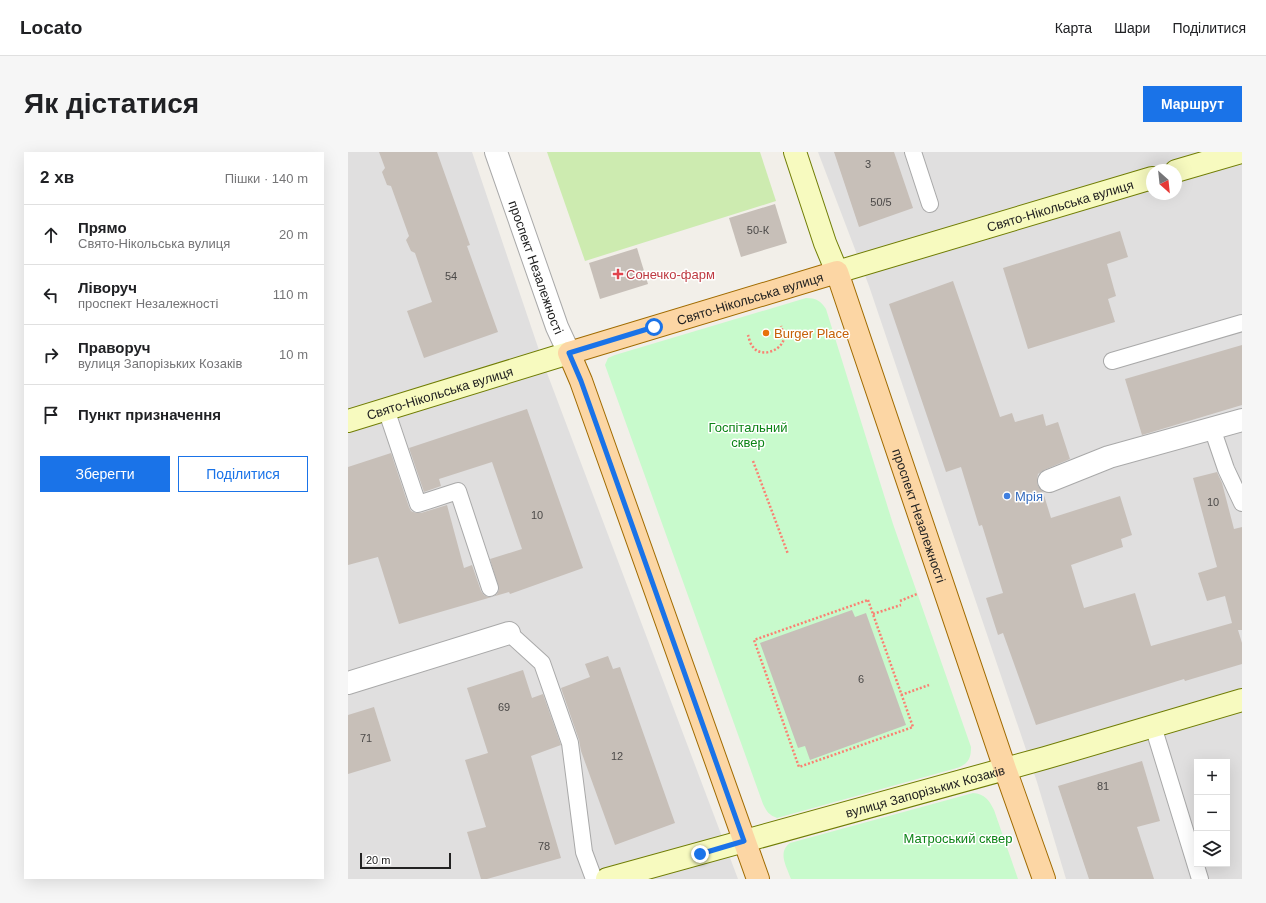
<!DOCTYPE html>
<html lang="uk">
<meta charset="utf-8">
<style>
body{margin:0;font-family:Arial,sans-serif;background:#f6f6f6;color:#202124}
.controls{position:absolute;right:12px;bottom:12px;display:grid;overflow:hidden;border-radius:0px;box-shadow:0 4px 16px #0002}
.controls button{width:36px;height:36px;display:grid;place-items:center;padding:0;border:0;border-bottom:1px solid #e0e0e0;background:#fff;color:#202124;font:20px sans-serif}
.compass{position:absolute;left:798px;top:12px;width:36px;height:36px;border-radius:50%;background:#fff;box-shadow:0 4px 16px #0002;rotate:153deg}
.scale{position:absolute;left:12px;bottom:10px;width:91px;box-sizing:border-box;padding-left:4px;border:2px solid #222;border-top:0;font-size:11px;line-height:14px;white-space:nowrap;color:#222;-webkit-text-stroke:3px #fff;paint-order:stroke}
.stop{position:absolute;width:12px;height:12px;margin:-9px;border:3px solid #1a73e8;border-radius:50%;background:#fff}
.stop.end{background:#1a73e8;border-color:#fff;box-shadow:0 1px 4px #0008}
.list{margin:0;padding:0;list-style:none}
h2{display:flex;justify-content:space-between;align-items:center;height:52px;margin:0;padding:0 16px;font-size:17px}
h2 small{font-size:13px;font-weight:400;color:#757577}
.list li{display:grid;grid-template-columns:26px 1fr auto;gap:12px;align-items:center;box-sizing:border-box;height:60px;padding:0 16px;border-top:1px solid #e0e0e0}
.list b{display:block;font-size:15px;white-space:nowrap}
.list p{margin:0;font-size:13px;white-space:nowrap;color:#757577}
.list em{font-size:13px;font-style:normal;color:#757577}
.actions{display:flex;gap:8px;padding:12px 16px}
.actions a{flex:1;padding:9px 0;border:1px solid #1a73e8;border-radius:0px;text-align:center;font-size:14px;color:#1a73e8}
.actions .main{background:#1a73e8;color:#fff}
.icon{flex:none;width:22px;height:22px;fill:none;stroke:currentColor;stroke-width:2;stroke-linecap:round;stroke-linejoin:round}
.map{position:relative;flex:none;width:894px;height:727px;overflow:hidden;border-radius:0px}
header{display:flex;align-items:center;gap:24px;box-sizing:border-box;height:56px;padding:0 20px;background:#fff;border-bottom:1px solid #e0e0e0}
header strong{font-size:19px}
nav{display:flex;gap:22px;margin-inline-start:auto;font-size:14px}
.intro{display:flex;align-items:center;justify-content:space-between;box-sizing:border-box;height:96px;padding:0 24px}
h1{margin:0;font-size:28px}
.button{padding:10px 18px;border-radius:0px;background:#1a73e8;color:#fff;font-size:14px;font-weight:700}
main{display:flex;gap:24px;padding:0 24px}
aside{flex:1;background:#fff;border-radius:0px;box-shadow:0 4px 16px #0002}
.map>svg:first-child{display:block}
.residential{fill:#e0dfdf;fill-rule:evenodd}
.grass{fill:#cdebb0}
.park{fill:#c8facc}
.building{fill:#c7bfb8}
.lines{fill:none;stroke-linecap:round;stroke-linejoin:round}
.lane-casing{stroke:#a9a9a9;stroke-width:18}
.street-casing{stroke:#a9a9a9;stroke-width:24}
.secondary-casing{stroke:#707d05;stroke-width:24}
.primary-casing{stroke:#a06b00;stroke-width:24}
.path{stroke:#fa8072;stroke-width:2.5;stroke-dasharray:2 2;stroke-linecap:butt}
.lane{stroke:#fff;stroke-width:16}
.street{stroke:#fff;stroke-width:22}
.secondary{stroke:#f7fabf;stroke-width:22}
.primary{stroke:#fcd6a4;stroke-width:22}
.route{stroke:#1a73e8;stroke-width:5}
.health-dot{fill:#e0444e;stroke:#fff;stroke-width:1.5}
.food-dot{fill:#e8710a;stroke:#fff;stroke-width:1.5}
.shop-dot{fill:#3f7fe0;stroke:#fff;stroke-width:1.5}
.labels{text-anchor:middle;stroke-width:3;stroke-linejoin:round;paint-order:stroke}
.number-label{font-size:11px;fill:#4b4948}
.street-label{font-size:13px;fill:#222;stroke:#fff}
.health-label{font-size:13px;fill:#be3a42;stroke:#fff;text-anchor:start}
.food-label{font-size:13px;fill:#c56008;stroke:#fff;text-anchor:start}
.park-label{font-size:13px;fill:#0c8416;stroke:#fff}
.shop-label{font-size:13px;fill:#366cbe;stroke:#fff;text-anchor:start}
</style>
<header>
<strong>Locato</strong>
<nav><a>Карта</a><a>Шари</a><a>Поділитися</a></nav>
</header>
<div class="intro"><h1>Як дістатися</h1><a class="button">Маршрут</a></div>
<main>
<aside>
<h2>2 хв<small>Пішки · 140 m</small></h2>
<ul class="list">
<li><svg class="icon" aria-label="ahead" viewBox="0 0 24 24"><path d="M12 20V5M6 11l6-6 6 6"/></svg><div><b>Прямо</b><p>Свято-Нікольська вулиця</p></div><em>20 m</em></li>
<li><svg class="icon" aria-label="left" viewBox="0 0 24 24"><path d="M17 20v-9H6M10 6l-5 5 5 5"/></svg><div><b>Ліворуч</b><p>проспект Незалежності</p></div><em>110 m</em></li>
<li><svg class="icon" aria-label="right" viewBox="0 0 24 24"><path d="M7 20v-9h11M14 6l5 5-5 5"/></svg><div><b>Праворуч</b><p>вулиця Запорізьких Козаків</p></div><em>10 m</em></li>
<li><svg class="icon" aria-label="arrive" viewBox="0 0 24 24"><path d="M6 21V4h12l-3 4 3 4H6"/></svg><div><b>Пункт призначення</b></div></li>
</ul>
<div class="actions"><a class="main">Зберегти</a><a>Поділитися</a></div>
</aside>
<div class="map">
<svg width="894" height="727" viewBox="0 0 894 727">
<rect width="100%" height="100%" fill="#f2efe9"/>
<g class="residential">
<path d="M 0,0 L 124,0 L 196,213 L 390,727 L 0,727 Z"/>
<path d="M 470,0 L 894,0 L 894,727 L 718,727 L 689,630 L 521,134 ZM 804,18 L 828,18 L 828,42 L 804,42 ZM 849,610 L 879,610 L 879,712 L 849,712 Z"/>
</g>
<path class="grass" d="M 199,0 L 412,0 L 428,49 L 237,109 Z"/>
<g class="park">
<path d="M 458,146 C 468,146 473,149 478,157 L 545,372 L 623,595 C 623,607 620,612 609,616 L 429,666 C 421,663 419,660 415,652 L 257,213 L 260,206 L 267,203 Z"/>
<path d="M 625,641 C 637,642 641,648 646,658 L 670,727 L 443,727 C 439,715 429,700 442,691 Z"/>
</g>
<g class="building">
<path d="M 31,0 L 89,0 L 122,93 L 119,94 L 150,180 L 76,206 L 59,159 L 84,150 L 67,101 L 63,99 L 58,88 L 61,84 L 43,34 L 39,33 L 34,20 L 37,16 Z"/>
<path d="M 486,0 L 546,0 L 565,56 L 511,75 Z"/>
<path d="M 427,52 L 439,91 L 393,105 L 381,66 Z"/>
<path d="M 772,79 L 780,105 L 759,112 L 768,144 L 760,147 L 767,170 L 680,197 L 655,116 Z"/>
<path d="M 289,96 L 300,132 L 252,147 L 241,111 Z"/>
<path d="M 605,129 L 652,265 L 664,261 L 667,270 L 695,262 L 698,274 L 710,270 L 722,307 L 696,318 L 690,322 L 689,328 L 690,334 L 695,340 L 703,366 L 772,344 L 784,383 L 773,387 L 775,395 L 723,413 L 736,456 L 787,441 L 803,494 L 884,471 L 877,444 L 859,449 L 850,421 L 869,415 L 845,326 L 869,320 L 874,331 L 886,377 L 894,375 L 894,478 L 890,478 L 894,491 L 894,512 L 837,529 L 836,527 L 688,573 L 655,481 L 650,483 L 638,446 L 655,441 L 634,373 L 631,374 L 613,315 L 598,320 L 541,152 Z"/>
<path d="M 894,193 L 894,253 L 794,283 L 777,227 Z"/>
<path d="M 179,257 L 235,416 L 162,442 L 161,440 L 51,472 L 30,405 L 0,413 L 0,315 L 43,301 L 61,355 L 63,359 L 68,361 L 73,361 L 99,353 L 116,416 L 124,413 L 133,439 L 136,443 L 140,445 L 145,445 L 149,442 L 151,438 L 142,407 L 174,397 L 144,310 L 91,327 L 93,334 L 76,340 L 61,296 Z"/>
<path d="M 504,458 L 507,465 L 518,461 L 558,573 L 462,608 L 457,594 L 450,596 L 412,491 Z"/>
<path d="M 260,504 L 265,517 L 272,515 L 327,671 L 267,693 L 233,599 L 231,588 L 213,536 L 242,525 L 237,512 Z"/>
<path d="M 175,518 L 184,546 L 195,542 L 213,593 L 183,604 L 213,706 L 139,727 L 133,727 L 119,680 L 138,675 L 117,608 L 140,601 L 119,536 Z"/>
<path d="M 26,555 L 43,609 L 0,622 L 0,563 Z"/>
<path d="M 794,609 L 812,669 L 789,675 L 806,727 L 741,727 L 710,634 Z"/>
</g>
<g class="lines">
<defs>
<g id="lane">
<path d="M 565,0 L 582,52"/>
<path d="M 764,209 L 894,171"/>
<path d="M 38,257 L 70,352 L 110,339 L 142,436"/>
<path d="M 864,276 L 878,317 L 894,351"/>
<path d="M 161,481 L 194,511 L 222,591 L 236,700 L 246,727"/>
<path d="M 805,574 L 852,727"/>
</g>
<g id="street">
<path id="s1" d="M 148,0 L 209,175 L 221,201"/>
<path d="M 701,329 L 761,305 L 894,268"/>
<path d="M 0,531 L 161,481"/>
</g>
<g id="secondary">
<path id="s2" d="M 447,0 L 477,91 L 489,120 L 804,26"/>
<path d="M 828,19 L 893,0"/>
<path id="s3" d="M 0,269 L 221,201"/>
<path id="s4" d="M 259,727 L 697,606 L 894,548"/>
</g>
<g id="primary">
<path id="s5" d="M 410,727 L 233,229 L 221,201 L 489,120 L 657,617 L 696,727"/>
</g>
</defs>
<use href="#lane" class="lane-casing"/>
<use href="#street" class="street-casing"/>
<use href="#secondary" class="secondary-casing"/>
<use href="#primary" class="primary-casing"/>
<g class="path">
<path d="M 400,183 C 401,186 402,192 405,195 C 413,206 434,199 436,186 C 436,183 434,177 433,174"/>
<path d="M 405,309 L 440,402"/>
<path d="M 520,448 L 565,575 L 451,615 L 406,488 Z"/>
<path d="M 552,449 L 569,442"/>
<path d="M 525,462 L 553,453"/>
<path d="M 553,543 L 581,533"/>
</g>
<use href="#lane" class="lane"/>
<use href="#street" class="street"/>
<use href="#secondary" class="secondary"/>
<use href="#primary" class="primary"/>
</g>
<g class="lines">
<path class="route" d="M 306,175 L 221,201 L 233,229 L 396,689 L 352,702"/>
</g>
<path class="health-dot" d="M268 116h4v4h4v4h-4v4h-4v-4h-4v-4h4z"/>
<circle class="food-dot" cx="418" cy="181" r="4"/>
<circle class="shop-dot" cx="659" cy="344" r="4"/>
<g class="labels">
<g class="number-label">
<text x="520" y="16">3</text>
<text x="533" y="54">50/5</text>
<text x="410" y="82">50-К</text>
<text x="103" y="128">54</text>
<text x="865" y="354">10</text>
<text x="189" y="367">10</text>
<text x="513" y="531">6</text>
<text x="156" y="559">69</text>
<text x="18" y="590">71</text>
<text x="269" y="608">12</text>
<text x="755" y="638">81</text>
<text x="196" y="698">78</text>
</g>
<g class="street-label">
<text dy="5" stroke="none"><textPath href="#s2" startOffset="360">Свято-Нікольська вулиця</textPath></text>
<text dy="5" stroke="none"><textPath href="#s1" startOffset="122">проспект Незалежності</textPath></text>
<text dy="5" stroke="none"><textPath href="#s5" startOffset="748">Свято-Нікольська вулиця</textPath></text>
<text dy="5" stroke="none"><textPath href="#s3" startOffset="96">Свято-Нікольська вулиця</textPath></text>
<text dy="5" stroke="none"><textPath href="#s5" startOffset="1096">проспект Незалежності</textPath></text>
<text dy="5" stroke="none"><textPath href="#s4" startOffset="330">вулиця Запорізьких Козаків</textPath></text>
</g>
<g class="health-label">
<text x="278" y="127">Сонечко-фарм</text>
</g>
<g class="food-label">
<text x="426" y="186">Burger Place</text>
</g>
<g class="park-label">
<text x="400" y="280">Госпітальний<tspan x="400" dy="15">сквер</tspan></text>
<text x="610" y="691">Матроський сквер</text>
</g>
<g class="shop-label">
<text x="667" y="349">Мрія</text>
</g>
</g>
</svg>
<div class="controls">
<button>+</button>
<button>−</button>
<button><svg class="icon" aria-label="layers" viewBox="0 0 24 24"><path d="M12 4l9 5-9 5-9-5zM3 14l9 5 9-5"/></svg></button>
</div>
<svg class="compass" viewBox="-18 -18 36 36"><path d="M0-13l5 13h-10z" fill="#e53935"/><path d="M0 13l5-13h-10z" fill="#757577"/></svg>
<div class="scale">20 m</div>
<div class="stop" style="left:306px;top:175px"></div>
<div class="stop end" style="left:352px;top:702px"></div>
</div>
</main>
